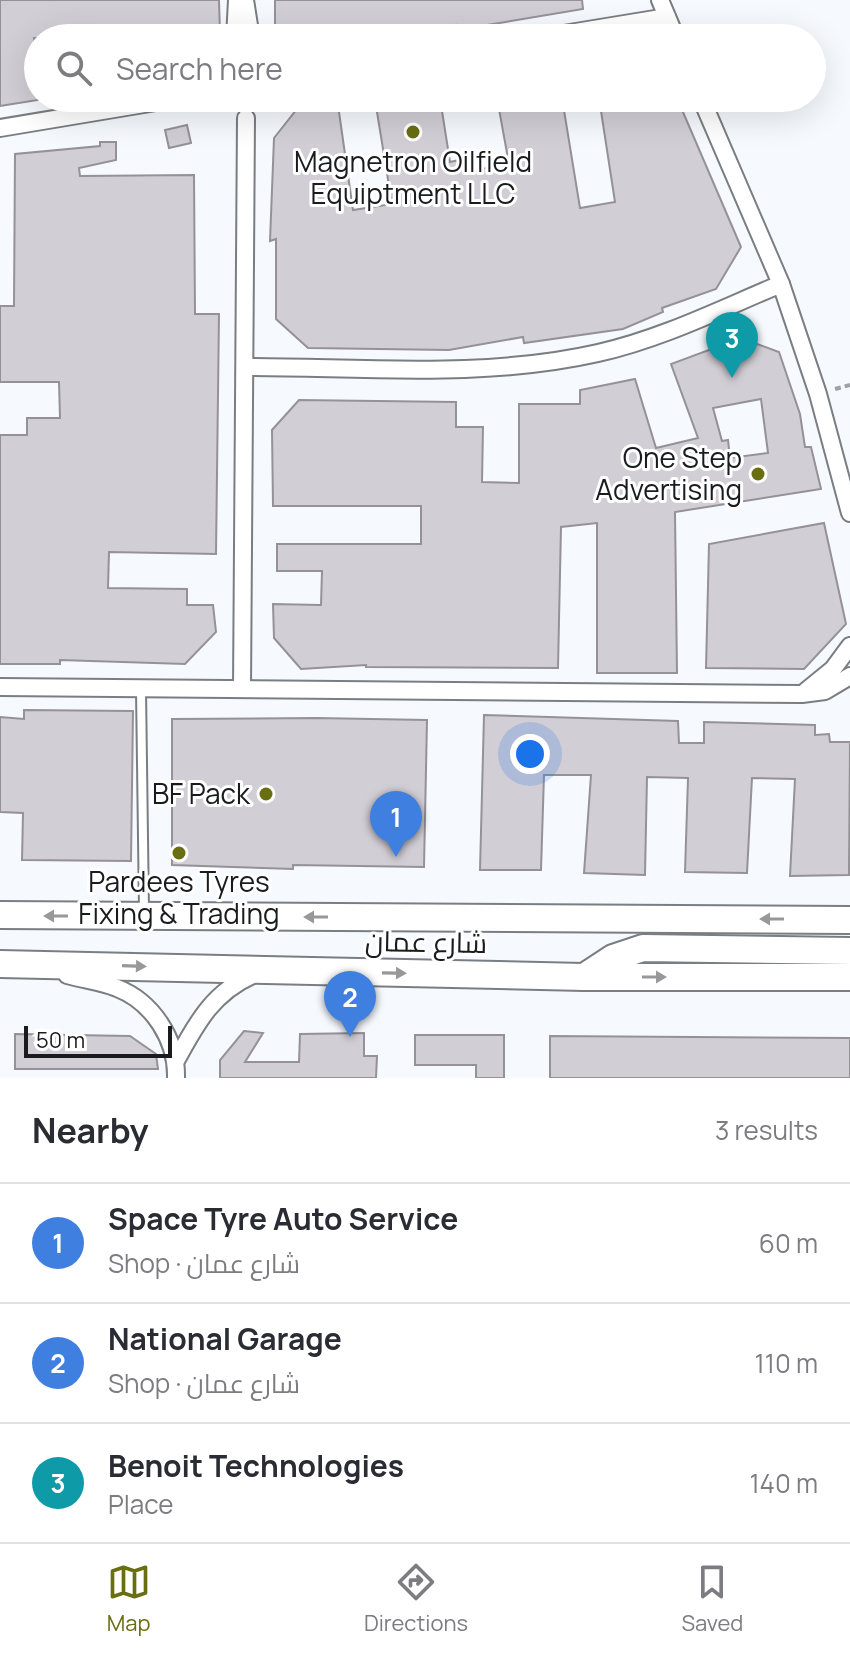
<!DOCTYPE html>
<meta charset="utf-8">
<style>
body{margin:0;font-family:Manrope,Cairo,sans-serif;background:#f7f7f7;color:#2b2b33}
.scale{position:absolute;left:24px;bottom:20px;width:148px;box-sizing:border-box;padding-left:8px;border:4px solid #191b1d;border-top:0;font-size:22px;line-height:28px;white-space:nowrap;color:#191b1d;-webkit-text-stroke:6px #fff;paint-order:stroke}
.you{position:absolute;left:530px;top:754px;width:28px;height:28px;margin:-20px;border:6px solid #fff;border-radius:50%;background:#1a73e8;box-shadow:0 0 0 12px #1a73e833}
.badge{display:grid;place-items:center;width:52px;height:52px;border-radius:50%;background:#696e12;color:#fff;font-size:26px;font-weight:700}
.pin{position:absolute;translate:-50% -66px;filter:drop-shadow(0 2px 4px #0008)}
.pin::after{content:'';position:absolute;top:42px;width:28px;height:24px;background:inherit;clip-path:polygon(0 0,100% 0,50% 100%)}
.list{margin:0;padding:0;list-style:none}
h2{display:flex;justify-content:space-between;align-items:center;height:104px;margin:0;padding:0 32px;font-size:34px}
h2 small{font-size:26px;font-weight:400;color:#7c7c81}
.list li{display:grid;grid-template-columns:52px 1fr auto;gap:24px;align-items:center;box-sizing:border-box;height:120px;padding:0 32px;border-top:2px solid #e1e1e2}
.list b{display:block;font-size:30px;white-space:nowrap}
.list p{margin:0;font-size:26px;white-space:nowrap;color:#7c7c81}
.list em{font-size:26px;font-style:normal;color:#7c7c81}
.icon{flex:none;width:44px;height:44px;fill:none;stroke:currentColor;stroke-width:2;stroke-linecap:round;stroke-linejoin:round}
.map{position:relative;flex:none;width:850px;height:1078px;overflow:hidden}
.search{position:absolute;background:#fff;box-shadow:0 8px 32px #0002;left:24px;right:24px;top:24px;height:88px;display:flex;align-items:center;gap:20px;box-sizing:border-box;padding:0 28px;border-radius:44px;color:#7c7c81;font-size:30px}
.sheet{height:464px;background:#fff}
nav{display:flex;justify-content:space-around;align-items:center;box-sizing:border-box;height:112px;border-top:2px solid #e1e1e2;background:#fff;font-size:22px;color:#7c7c81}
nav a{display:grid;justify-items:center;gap:4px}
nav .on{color:#696e12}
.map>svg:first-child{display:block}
.building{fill:#d2ced5;stroke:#949197;stroke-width:2;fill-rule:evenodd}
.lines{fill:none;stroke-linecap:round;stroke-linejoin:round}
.service-casing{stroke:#797e83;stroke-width:12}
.minor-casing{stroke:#797e83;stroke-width:20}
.primary-casing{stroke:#797e83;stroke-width:30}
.path{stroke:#9ea1a5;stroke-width:4;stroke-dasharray:6 4;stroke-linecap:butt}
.service{stroke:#fff;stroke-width:8}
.minor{stroke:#fff;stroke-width:16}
.primary{stroke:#fff;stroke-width:26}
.oneway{fill:#989899}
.poi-dot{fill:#696e12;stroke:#fff;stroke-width:3}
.labels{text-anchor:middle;stroke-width:6;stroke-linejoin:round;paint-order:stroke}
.poi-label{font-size:28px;fill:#191b1d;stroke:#fff}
.street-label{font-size:28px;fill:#191b1d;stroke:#fff}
</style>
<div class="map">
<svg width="850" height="1078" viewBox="0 0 850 1078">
<rect width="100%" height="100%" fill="#f6faff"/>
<g class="building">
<path d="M 0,0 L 219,0 L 220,33 L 216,38 L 34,38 L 38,100 L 0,106 Z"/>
<path d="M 275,0 L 582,0 L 583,9 L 457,30 L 456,25 L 380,38 L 288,38 L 275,26 Z"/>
<path d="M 337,98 L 353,210 L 392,204 L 376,106 L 384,104 L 383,98 L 440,98 L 450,162 L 468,158 L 470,171 L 509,164 L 497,98 L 562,98 L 580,208 L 615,202 L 599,98 L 677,98 L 741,247 L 716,289 L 662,308 L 663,312 L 623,329 L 524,343 L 523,337 L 449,350 L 308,348 L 276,319 L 276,239 L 270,241 L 274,138 L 301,104 Z"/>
<path d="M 187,125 L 191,143 L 169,148 L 165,130 Z"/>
<path d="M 100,142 L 116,142 L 116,160 L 79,168 L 80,176 L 194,175 L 195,314 L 219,314 L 216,554 L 109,552 L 108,588 L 187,589 L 187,605 L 213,605 L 216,632 L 185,664 L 60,660 L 60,664 L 0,664 L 0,435 L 27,435 L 27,418 L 60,418 L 59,382 L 0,382 L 0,306 L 14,306 L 15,154 L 100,146 Z"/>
<path d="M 741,338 L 779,352 L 800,414 L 805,447 L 811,447 L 821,489 L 675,512 L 677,673 L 597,673 L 597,523 L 561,527 L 558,668 L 366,667 L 366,665 L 301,669 L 274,638 L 273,604 L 321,605 L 322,571 L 277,571 L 277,544 L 421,544 L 421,506 L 273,506 L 272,430 L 299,400 L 456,402 L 456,427 L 483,427 L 482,482 L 519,483 L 519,404 L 580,404 L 580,390 L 635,379 L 656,448 L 698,438 L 671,364 ZM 761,399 L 768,453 L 730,458 L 728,440 L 722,441 L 713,408 Z"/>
<path d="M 824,523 L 846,624 L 804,669 L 706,668 L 709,544 Z"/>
<path d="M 24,710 L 133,711 L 131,861 L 22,860 L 23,813 L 0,812 L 0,717 L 24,719 Z"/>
<path d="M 484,715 L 678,721 L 679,743 L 704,743 L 704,722 L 815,725 L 815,735 L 829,734 L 830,742 L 850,742 L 849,875 L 790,876 L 795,779 L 752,778 L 747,873 L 685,872 L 688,778 L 647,777 L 645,875 L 584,873 L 591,775 L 544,775 L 541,870 L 480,870 Z"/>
<path d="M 316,718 L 427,720 L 424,867 L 293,865 L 293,869 L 172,865 L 172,719 Z"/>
<path d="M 244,1031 L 263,1033 L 245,1062 L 299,1062 L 300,1034 L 364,1033 L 364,1056 L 377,1056 L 376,1078 L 220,1078 L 220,1060 Z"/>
<path d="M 15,1034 L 130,1036 L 156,1054 L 158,1069 L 15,1069 Z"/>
<path d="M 415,1035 L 504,1035 L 504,1078 L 476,1078 L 476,1065 L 415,1065 Z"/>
<path d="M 550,1036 L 850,1038 L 850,1078 L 550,1078 Z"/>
</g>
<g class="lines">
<defs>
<path id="service" d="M 141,689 L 144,912"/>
<g id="minor">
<path d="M 245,0 L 251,38"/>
<path d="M 660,0 L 676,38"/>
<path d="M 235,38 L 237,0"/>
<path d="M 539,38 L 667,17"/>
<path d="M 701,98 L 781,284 L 818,394 L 850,513"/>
<path d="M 0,128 L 180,98"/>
<path d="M 245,367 C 361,367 484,379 598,353 C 661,339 721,309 781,284"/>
<path d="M 0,687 L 802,694 L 825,691 L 850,676"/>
<path d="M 242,689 L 246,118"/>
<path d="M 806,691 L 833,669 L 850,646"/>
<path d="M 67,975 C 84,980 101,981 117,988 C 153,1002 177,1040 176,1078"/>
<path d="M 177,1059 C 197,1022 214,991 255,974"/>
</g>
<g id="primary">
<path d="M 0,915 L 850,920"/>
<path d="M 0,964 L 584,977 L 850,977"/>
<path d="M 584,977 L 613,958 L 643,948 L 850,951"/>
</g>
</defs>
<use href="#service" class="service-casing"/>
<use href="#minor" class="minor-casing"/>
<use href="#primary" class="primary-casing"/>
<path class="path" d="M 835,389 L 850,385"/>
<use href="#service" class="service"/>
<use href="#minor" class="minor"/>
<use href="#primary" class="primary"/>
</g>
<defs><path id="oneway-solid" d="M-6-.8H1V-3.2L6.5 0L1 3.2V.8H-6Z" transform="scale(2)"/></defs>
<g class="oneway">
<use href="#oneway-solid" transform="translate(56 916) rotate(-180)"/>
<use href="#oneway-solid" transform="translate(316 917) rotate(-180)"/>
<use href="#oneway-solid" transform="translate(772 919) rotate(-180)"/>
<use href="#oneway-solid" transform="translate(134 966) rotate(2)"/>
<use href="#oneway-solid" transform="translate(394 973) rotate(1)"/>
<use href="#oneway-solid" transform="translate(654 977)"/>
</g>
<g class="poi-dot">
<circle cx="413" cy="132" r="8"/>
<circle cx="758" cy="474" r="8"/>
<circle cx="266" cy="794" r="8"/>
<circle cx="179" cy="853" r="8"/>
</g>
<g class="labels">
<g class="poi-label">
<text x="413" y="172">Magnetron Oilfield<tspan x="413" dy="32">Equiptment LLC</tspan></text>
<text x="742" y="468" text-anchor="end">One Step<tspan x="742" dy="32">Advertising</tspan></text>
<text x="250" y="804" text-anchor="end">BF Pack</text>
<text x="179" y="892">Pardees Tyres<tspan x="179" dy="32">Fixing &amp; Trading</tspan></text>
</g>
<g class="street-label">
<text transform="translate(426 942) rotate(1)" y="10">شارع عمان</text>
</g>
</g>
</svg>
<div class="scale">50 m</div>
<div class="you"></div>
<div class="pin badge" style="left:396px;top:857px;background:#3f7fe0">1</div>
<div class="pin badge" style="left:350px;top:1037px;background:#3f7fe0">2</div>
<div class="pin badge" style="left:732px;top:378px;background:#0f9aa8">3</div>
<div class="search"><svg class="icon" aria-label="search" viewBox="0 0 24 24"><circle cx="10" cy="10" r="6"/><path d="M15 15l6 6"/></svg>Search here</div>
</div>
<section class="sheet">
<h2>Nearby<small>3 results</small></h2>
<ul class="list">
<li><span class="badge" style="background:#3f7fe0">1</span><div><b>Space Tyre Auto Service</b><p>Shop · شارع عمان</p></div><em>60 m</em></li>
<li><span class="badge" style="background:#3f7fe0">2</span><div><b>National Garage</b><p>Shop · شارع عمان</p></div><em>110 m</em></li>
<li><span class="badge" style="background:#0f9aa8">3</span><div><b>Benoit Technologies</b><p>Place</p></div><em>140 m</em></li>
</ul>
</section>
<nav>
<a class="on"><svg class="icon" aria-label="map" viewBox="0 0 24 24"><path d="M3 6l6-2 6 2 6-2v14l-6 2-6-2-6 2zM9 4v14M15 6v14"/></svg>Map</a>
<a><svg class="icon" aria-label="directions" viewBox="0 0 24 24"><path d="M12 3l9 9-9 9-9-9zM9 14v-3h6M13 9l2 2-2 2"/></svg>Directions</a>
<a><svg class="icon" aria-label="saved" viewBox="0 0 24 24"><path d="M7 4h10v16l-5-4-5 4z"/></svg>Saved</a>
</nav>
